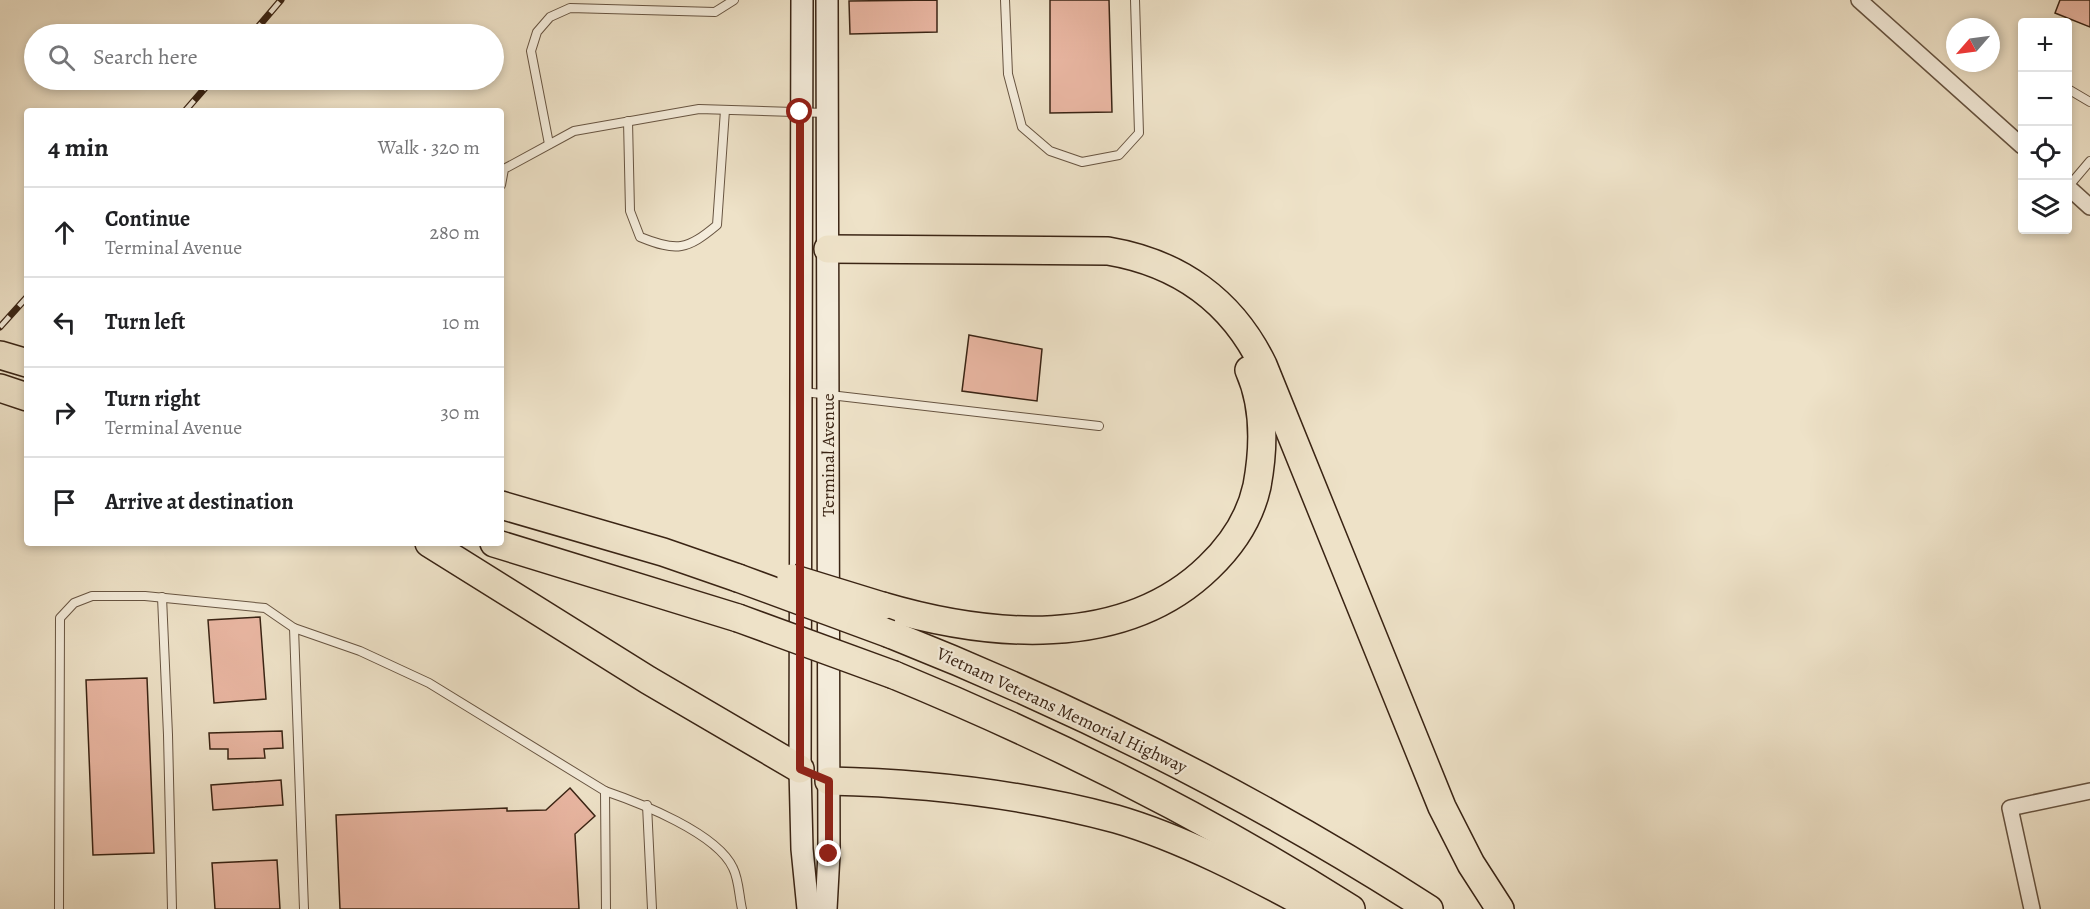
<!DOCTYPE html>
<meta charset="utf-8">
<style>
body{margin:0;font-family:Alegreya,serif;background:#f6f6f6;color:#202124}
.controls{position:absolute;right:18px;top:18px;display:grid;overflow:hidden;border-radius:6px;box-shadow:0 3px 9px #0003}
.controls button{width:54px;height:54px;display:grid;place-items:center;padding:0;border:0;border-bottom:2px solid #e0e0e0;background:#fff;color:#202124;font:30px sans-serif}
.compass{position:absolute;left:1946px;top:18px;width:54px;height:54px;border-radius:50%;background:#fff;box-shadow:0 3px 9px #0003;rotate:242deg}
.stop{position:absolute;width:18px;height:18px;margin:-14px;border:4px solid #8f2418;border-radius:50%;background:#fff}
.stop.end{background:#8f2418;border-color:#fff;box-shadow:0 2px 6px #0008}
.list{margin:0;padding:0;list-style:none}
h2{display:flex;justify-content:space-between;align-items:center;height:78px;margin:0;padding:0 24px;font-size:26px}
h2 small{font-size:20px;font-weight:400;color:#757577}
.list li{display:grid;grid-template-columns:39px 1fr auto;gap:18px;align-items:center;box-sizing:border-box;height:90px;padding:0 24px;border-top:2px solid #e0e0e0}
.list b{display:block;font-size:22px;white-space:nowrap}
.list p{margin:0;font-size:20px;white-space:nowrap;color:#757577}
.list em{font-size:20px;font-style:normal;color:#757577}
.icon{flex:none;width:33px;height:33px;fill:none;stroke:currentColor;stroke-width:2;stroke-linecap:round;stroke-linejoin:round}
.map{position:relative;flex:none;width:2090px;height:909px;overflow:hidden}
.search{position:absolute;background:#fff;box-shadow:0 3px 9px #0003;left:24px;top:24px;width:480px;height:66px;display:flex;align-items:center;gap:15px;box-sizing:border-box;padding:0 21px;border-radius:33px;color:#757577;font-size:22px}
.panel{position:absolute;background:#fff;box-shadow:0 3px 9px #0003;left:24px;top:108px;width:480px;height:438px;border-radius:6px}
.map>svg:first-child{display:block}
.building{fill:#e9b6a2;stroke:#3a2414;stroke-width:1.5}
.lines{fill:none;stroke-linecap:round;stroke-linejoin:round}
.service-casing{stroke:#675441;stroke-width:10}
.minor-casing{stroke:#675441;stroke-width:18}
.secondary-casing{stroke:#3a2414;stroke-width:24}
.motorway-casing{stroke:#3a2414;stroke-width:30}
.service{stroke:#f4ecdb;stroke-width:8}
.minor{stroke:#f4ecdb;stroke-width:15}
.secondary{stroke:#f4ecdb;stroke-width:21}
.motorway{stroke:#eee2c8;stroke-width:27}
.rail-casing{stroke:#3a2414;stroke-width:7}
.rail{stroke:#f4ecdb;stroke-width:4.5;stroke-dasharray:14;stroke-linecap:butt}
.motorway-bridge-casing{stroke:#3a2414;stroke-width:30;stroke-linecap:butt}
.motorway-bridge{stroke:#eee2c8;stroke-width:27}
.route{stroke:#8f2418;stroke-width:8}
.labels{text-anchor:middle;stroke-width:4.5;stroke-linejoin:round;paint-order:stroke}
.street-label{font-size:18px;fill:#3a2414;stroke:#f4ecdb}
</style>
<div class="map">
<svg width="2090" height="909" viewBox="0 0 2090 909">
<rect width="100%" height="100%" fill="#eee2c8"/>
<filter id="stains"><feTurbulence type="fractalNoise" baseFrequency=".00333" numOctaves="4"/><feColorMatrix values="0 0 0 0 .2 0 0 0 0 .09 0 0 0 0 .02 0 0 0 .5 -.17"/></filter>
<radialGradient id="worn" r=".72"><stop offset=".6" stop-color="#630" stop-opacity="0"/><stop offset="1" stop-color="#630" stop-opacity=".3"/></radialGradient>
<g class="building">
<path d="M 937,0 L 937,32 L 850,34 L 849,1 Z"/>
<path d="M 1050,0 L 1109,0 L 1112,112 L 1050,113 Z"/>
<path d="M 2060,0 L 2090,0 L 2090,27 L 2055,13 Z"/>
<path d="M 969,335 L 1042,349 L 1037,401 L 962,391 Z"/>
<path d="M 260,617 L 266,699 L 214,703 L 208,620 Z"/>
<path d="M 147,678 L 154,853 L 93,855 L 86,680 Z"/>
<path d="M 282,731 L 283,748 L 264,749 L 265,758 L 228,759 L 228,749 L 210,749 L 209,733 Z"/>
<path d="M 281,780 L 283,805 L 213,810 L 211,785 Z"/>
<path d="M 570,788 L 595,816 L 575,834 L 579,909 L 340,909 L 336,815 L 507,808 L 507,811 L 546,810 Z"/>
<path d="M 277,860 L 280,909 L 215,909 L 212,863 Z"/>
</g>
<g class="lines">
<defs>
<g id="service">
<path d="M 1005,0 L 1008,74 L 1022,127 L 1050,151 L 1082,162 L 1119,155 L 1139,133 L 1135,0"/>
<path d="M 2068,89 L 2090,102"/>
<path d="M 628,121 L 630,211 L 640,237 C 677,252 687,250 717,225 L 725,110"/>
<path d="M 549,144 L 531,51 L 537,32 L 550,17 L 570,8 L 715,12 L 734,0"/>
<path d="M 501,185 L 504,169 L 574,131 L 699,109 L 826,113"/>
<path d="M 2068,187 L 2090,161"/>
<path d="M 804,392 L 1099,426"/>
<path d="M 162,597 L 168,735 L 172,909"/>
<path d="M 605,791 C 640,803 717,833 733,868 C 739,880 739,896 742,909"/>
<path d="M 647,805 L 652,909"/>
<path d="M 59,909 L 60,618 L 74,603 L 92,596 L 145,596 L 265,608 L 294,628"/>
<path d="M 304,909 L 294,628 L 360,651 L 429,683 L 605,791 L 606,909"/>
</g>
<g id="minor">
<path d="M 1859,0 L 2022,146"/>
<path d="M 2068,187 L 2090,207"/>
<path d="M 2032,909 L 2010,808 L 2090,791"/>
</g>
<g id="secondary">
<path d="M 802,0 L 800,769 L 802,849 L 808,909"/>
<path d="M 826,909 L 829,854 L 827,0"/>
</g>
<g id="motorway">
<path d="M 828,249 L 1108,251 C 1179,263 1232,301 1263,365 L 1442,807 L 1471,864 L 1500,909"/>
<path d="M 0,355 L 27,363"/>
<path d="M 0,388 L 27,397"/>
<path d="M 501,505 L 663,552 L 738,578"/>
<path d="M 429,543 L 648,680 L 800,769"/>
<path d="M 494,543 L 738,618"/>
<path d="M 882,606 C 987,637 1123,651 1209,567 C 1232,545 1250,518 1257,486 C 1264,448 1265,406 1249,370"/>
<path d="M 890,634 C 1079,709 1258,799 1429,909"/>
<path d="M 894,675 C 1052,740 1206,817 1351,909"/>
<path d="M 829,781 C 925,783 1023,794 1116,819 C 1182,838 1254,876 1315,909"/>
</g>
</defs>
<use href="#service" class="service-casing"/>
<use href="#minor" class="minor-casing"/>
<use href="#secondary" class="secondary-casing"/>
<use href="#motorway" class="motorway-casing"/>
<use href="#service" class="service"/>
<use href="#minor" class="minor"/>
<use href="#secondary" class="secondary"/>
<use href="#motorway" class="motorway"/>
<defs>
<g id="rail">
<path d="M 252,34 L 281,0"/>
<path d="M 185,111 L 212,80"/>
<path d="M 0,327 L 27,297"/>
</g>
</defs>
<use href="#rail" class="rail-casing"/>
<use href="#rail" class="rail"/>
<defs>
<g id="motorway-bridge">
<path d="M 738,578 L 890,634"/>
<path d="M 791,578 L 882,606"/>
<path d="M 738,618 L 894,675"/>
</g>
</defs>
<use href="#motorway-bridge" class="motorway-bridge-casing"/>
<use href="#motorway-bridge" class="motorway-bridge"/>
</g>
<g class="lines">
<path class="route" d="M 800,112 L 800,769 L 829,781 L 829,854"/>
</g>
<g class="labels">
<g class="street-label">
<text transform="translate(828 455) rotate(-90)" y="6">Terminal Avenue</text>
<text transform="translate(1062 710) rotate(25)" y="6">Vietnam Veterans Memorial Highway</text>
</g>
</g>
<rect width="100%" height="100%" filter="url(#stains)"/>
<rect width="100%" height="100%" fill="url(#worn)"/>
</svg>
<div class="controls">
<button>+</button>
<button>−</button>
<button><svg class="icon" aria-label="locate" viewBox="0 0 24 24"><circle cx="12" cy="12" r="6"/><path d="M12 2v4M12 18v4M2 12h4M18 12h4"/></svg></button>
<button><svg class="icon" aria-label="layers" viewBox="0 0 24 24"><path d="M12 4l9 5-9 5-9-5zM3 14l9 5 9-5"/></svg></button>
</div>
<svg class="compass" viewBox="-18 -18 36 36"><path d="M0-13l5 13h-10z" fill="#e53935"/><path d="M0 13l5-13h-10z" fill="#757577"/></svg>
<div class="stop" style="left:800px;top:112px"></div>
<div class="stop end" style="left:829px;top:854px"></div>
<div class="search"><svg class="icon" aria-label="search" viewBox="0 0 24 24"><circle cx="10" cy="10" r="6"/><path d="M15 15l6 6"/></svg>Search here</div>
<section class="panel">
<h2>4 min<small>Walk · 320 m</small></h2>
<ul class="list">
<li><svg class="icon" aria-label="ahead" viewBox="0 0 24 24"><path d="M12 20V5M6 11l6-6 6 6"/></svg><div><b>Continue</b><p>Terminal Avenue</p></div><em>280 m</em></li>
<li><svg class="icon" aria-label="left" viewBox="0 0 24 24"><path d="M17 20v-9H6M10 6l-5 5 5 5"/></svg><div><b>Turn left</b></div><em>10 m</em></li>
<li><svg class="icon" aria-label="right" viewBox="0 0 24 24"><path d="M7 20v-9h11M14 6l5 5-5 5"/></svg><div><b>Turn right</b><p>Terminal Avenue</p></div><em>30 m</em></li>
<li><svg class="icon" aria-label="arrive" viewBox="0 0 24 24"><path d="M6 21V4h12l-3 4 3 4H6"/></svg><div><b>Arrive at destination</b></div></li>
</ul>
</section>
</div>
